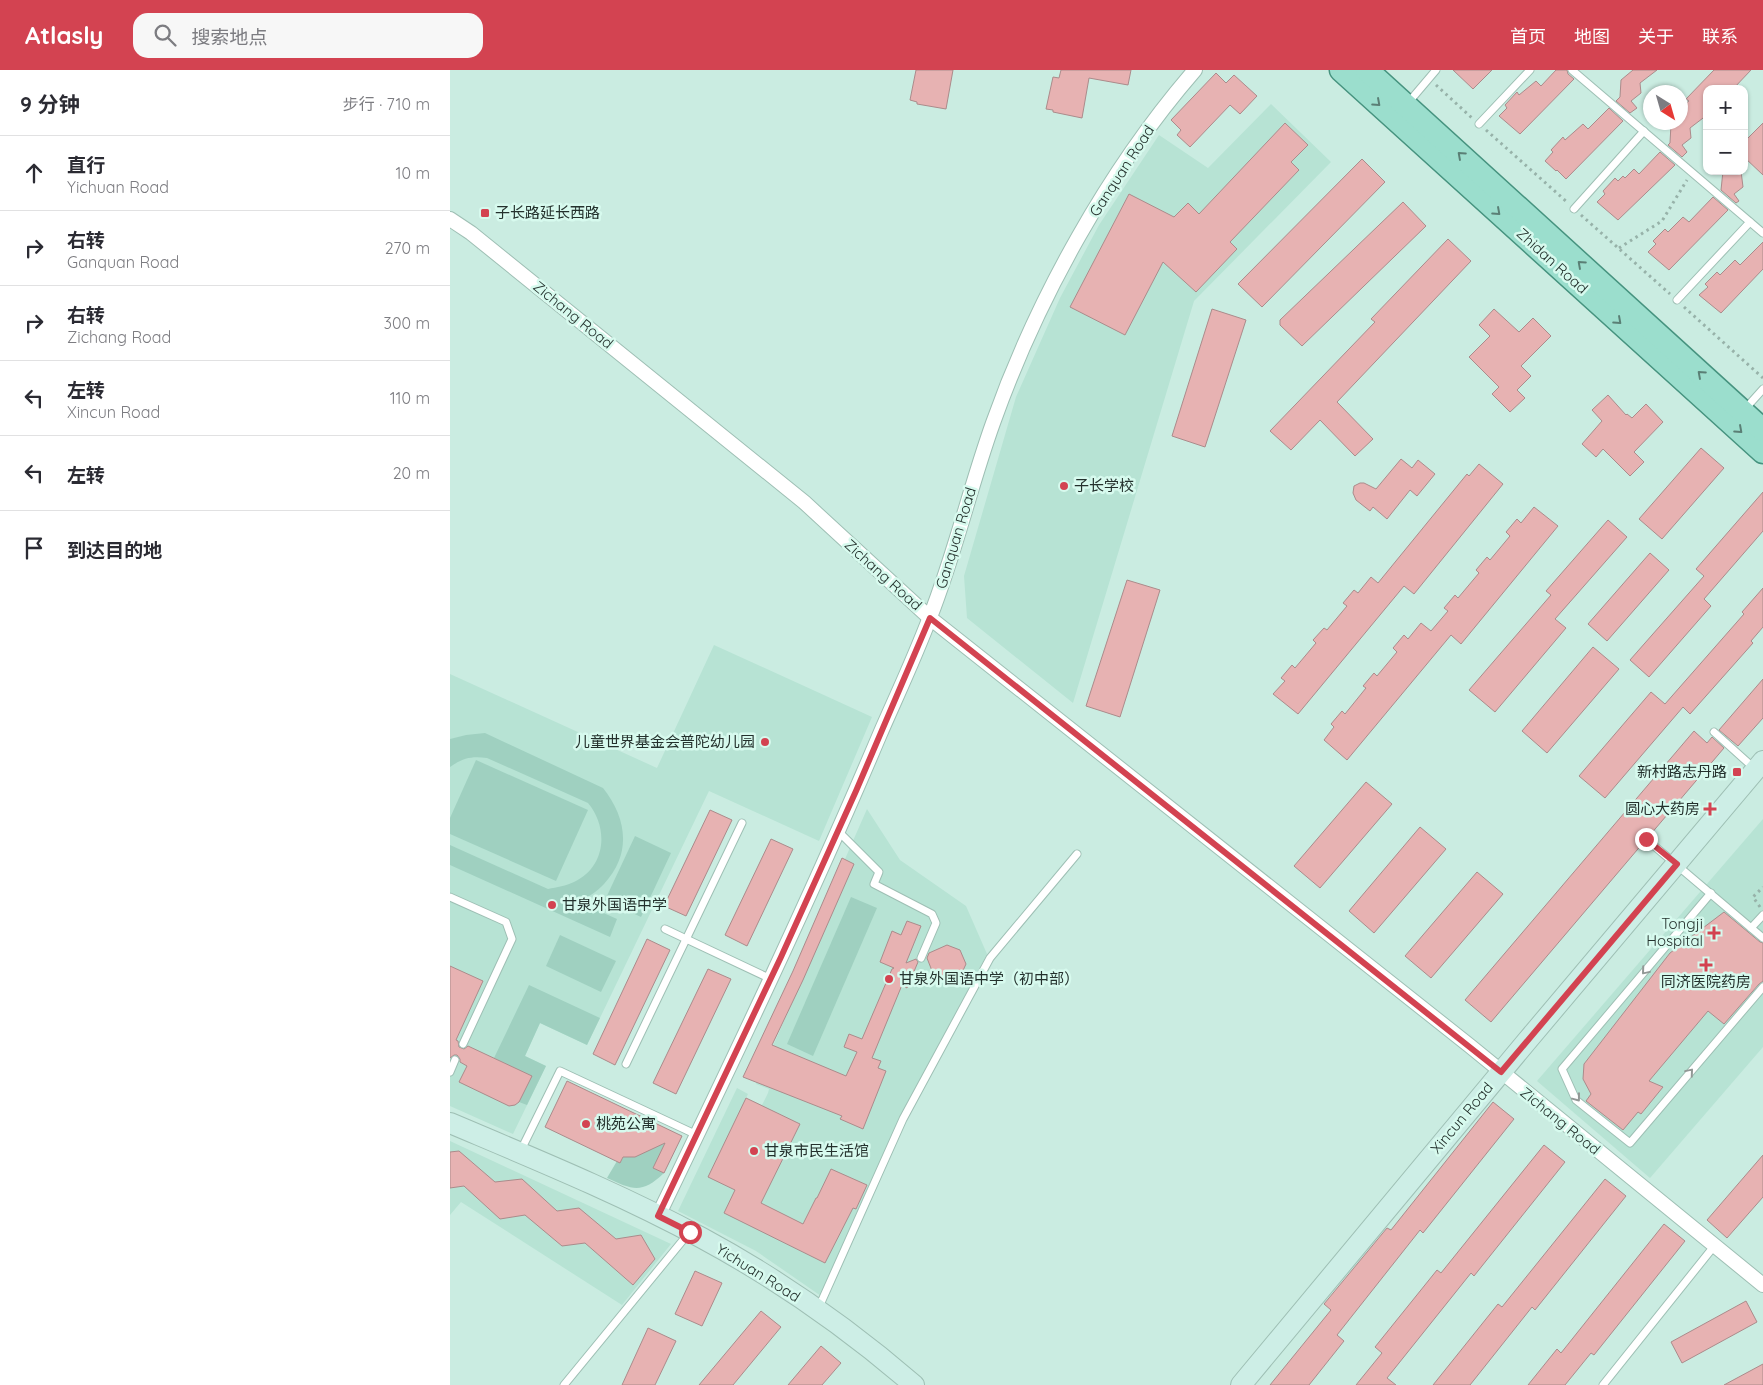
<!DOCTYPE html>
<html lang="zh">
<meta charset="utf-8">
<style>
body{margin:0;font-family:Quicksand,"Noto Sans SC",sans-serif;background:#f7f7f7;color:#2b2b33}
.controls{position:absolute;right:15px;top:15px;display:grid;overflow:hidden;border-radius:10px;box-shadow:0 1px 4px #0004}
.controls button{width:45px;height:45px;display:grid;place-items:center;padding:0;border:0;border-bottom:1px solid #e1e1e2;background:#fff;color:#2b2b33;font:25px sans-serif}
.compass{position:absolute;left:1193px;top:15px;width:45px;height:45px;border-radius:50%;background:#fff;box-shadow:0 1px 4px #0004;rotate:143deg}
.stop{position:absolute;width:15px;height:15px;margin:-11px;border:4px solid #d34351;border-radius:50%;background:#fff}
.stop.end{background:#d34351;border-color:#fff;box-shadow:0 1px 5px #0008}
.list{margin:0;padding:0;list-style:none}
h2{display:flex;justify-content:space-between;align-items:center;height:65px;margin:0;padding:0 20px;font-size:21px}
h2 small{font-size:16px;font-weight:400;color:#7c7c81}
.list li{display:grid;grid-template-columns:32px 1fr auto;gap:15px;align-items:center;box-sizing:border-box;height:75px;padding:0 20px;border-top:1px solid #e1e1e2}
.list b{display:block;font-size:19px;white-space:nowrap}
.list p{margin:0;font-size:16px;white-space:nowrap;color:#7c7c81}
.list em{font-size:16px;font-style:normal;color:#7c7c81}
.icon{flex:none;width:28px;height:28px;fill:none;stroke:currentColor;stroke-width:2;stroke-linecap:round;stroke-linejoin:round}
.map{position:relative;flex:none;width:1313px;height:1315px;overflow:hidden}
header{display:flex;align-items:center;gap:30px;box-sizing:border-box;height:70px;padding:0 25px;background:#d34351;color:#fff}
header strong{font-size:24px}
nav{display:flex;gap:28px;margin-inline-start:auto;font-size:18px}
.search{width:350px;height:45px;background:#f7f7f7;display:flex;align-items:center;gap:12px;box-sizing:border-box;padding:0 18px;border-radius:15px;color:#7c7c81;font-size:19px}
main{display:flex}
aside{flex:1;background:#fff}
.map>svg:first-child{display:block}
.built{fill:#b7e3d4}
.green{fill:#9fd0c0}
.building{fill:#e7b2b2;stroke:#ab8b8b}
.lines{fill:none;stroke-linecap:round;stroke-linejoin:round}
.lane-casing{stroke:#9ebfb4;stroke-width:9}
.street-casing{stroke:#9ebfb4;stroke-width:16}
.secondary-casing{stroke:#9ebfb4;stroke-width:22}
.primary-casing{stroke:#46937f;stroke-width:25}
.path{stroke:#97b2a9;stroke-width:3;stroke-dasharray:2.5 4;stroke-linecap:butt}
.lane{stroke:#fff;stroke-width:7}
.street{stroke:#fff;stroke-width:14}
.secondary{stroke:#cdeee6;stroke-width:20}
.primary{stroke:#9bdecd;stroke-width:22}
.oneway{stroke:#5a7f75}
.oneway2{stroke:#929896}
.route{stroke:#d34351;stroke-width:6}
.poi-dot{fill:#d34351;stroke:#d7faee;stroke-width:2}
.labels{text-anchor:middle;stroke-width:5;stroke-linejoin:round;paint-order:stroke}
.street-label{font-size:15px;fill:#24312d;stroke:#d7faee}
.poi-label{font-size:15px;fill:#24312d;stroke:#d7faee;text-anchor:start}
</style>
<header>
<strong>Atlasly</strong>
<div class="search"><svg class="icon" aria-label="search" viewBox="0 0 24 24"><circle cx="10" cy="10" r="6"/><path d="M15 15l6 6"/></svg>搜索地点</div>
<nav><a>首页</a><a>地图</a><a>关于</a><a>联系</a></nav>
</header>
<main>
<aside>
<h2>9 分钟<small>步行 · 710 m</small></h2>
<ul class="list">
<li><svg class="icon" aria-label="ahead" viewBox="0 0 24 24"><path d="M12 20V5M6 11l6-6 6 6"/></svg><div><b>直行</b><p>Yichuan Road</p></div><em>10 m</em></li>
<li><svg class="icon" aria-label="right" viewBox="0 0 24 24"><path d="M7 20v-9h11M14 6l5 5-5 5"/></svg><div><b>右转</b><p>Ganquan Road</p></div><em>270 m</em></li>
<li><svg class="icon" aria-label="right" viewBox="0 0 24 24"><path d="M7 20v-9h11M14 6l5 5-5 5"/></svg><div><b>右转</b><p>Zichang Road</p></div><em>300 m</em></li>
<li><svg class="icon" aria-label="left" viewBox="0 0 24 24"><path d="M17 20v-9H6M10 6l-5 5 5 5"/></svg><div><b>左转</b><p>Xincun Road</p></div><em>110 m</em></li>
<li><svg class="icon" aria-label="left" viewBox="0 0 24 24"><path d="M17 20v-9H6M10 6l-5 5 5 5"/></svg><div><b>左转</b></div><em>20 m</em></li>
<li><svg class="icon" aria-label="arrive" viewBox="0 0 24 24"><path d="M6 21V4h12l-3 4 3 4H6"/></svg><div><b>到达目的地</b></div></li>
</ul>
</aside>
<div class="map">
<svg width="1313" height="1315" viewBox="0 0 1313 1315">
<rect width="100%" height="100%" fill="#caece1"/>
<g class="built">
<path d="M 821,34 L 881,92 L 744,231 L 623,633 L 517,548 L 514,506 L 566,327 L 610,228 L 649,155 L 709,65 L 758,98 Z"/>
<path d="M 264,575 L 422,647 L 369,771 L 259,721 L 137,975 L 90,953 L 75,986 L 96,996 L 63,1064 L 0,1036 L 0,604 L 207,698 Z"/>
<path d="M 417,739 L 450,790 L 516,836 L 537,884 L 451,1046 L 371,1226 L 306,1181 L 228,1141 L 287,1018 L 298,1024 L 296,1028 L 312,1035 L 318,1023 L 319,1019 L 306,1014 L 404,794 L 395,789 Z"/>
<path d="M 1313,749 L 1313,977 L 1200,1108 L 1087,1011 Z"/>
<path d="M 0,1071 L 221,1174 L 172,1235 L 11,1132 L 0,1145 Z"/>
</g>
<g class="green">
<path d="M 35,663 L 153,718 C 177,748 182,784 154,814 C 147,822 137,827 129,832 L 167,849 L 160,867 L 0,795 L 0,775 L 98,819 C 107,817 116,816 124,812 C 156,797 159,758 138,733 L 37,688 C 21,686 13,688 0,697 L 0,669 L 16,665 Z"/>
<path d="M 26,690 L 138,740 L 106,811 L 0,764 L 0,748 Z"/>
<path d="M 185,766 L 221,783 L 191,847 L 155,830 Z"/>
<path d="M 401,827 L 427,838 L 363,986 L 337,974 Z"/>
<path d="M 110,865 L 166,891 L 151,922 L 96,896 Z"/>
<path d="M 79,915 L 150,948 L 137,975 L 90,953 L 75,986 L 96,996 L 77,1035 L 69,1032 L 81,1006 L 44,988 Z"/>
<path d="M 209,1055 L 221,1061 L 203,1098 L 214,1103 C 192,1124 183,1120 157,1108 L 167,1091 L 170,1093 L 174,1086 C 194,1092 202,1070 209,1055 Z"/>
</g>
<g class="building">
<path d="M 466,0 L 503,0 L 496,39 L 467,34 L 467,32 L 460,30 Z"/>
<path d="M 611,0 L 681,0 L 678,15 L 639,8 L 632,48 L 603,42 L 603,40 L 596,39 L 603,7 L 609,8 Z"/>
<path d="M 1003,0 L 1042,0 L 1023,19 Z"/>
<path d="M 1106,0 L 1117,0 L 1118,4 L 1124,9 L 1070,64 L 1049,46 L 1057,38 L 1055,35 L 1067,22 L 1069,25 L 1086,11 L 1091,16 Z"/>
<path d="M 1183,0 L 1207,0 L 1190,13 L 1191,23 L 1181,31 L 1187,38 L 1180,43 L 1166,31 L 1170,27 L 1171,10 Z"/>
<path d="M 1264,0 L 1301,0 L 1283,19 L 1257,19 L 1257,45 L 1240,58 L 1241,68 L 1232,75 L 1237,82 L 1232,87 L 1218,75 L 1220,73 L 1221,54 L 1224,52 L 1230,52 L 1230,38 L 1239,31 L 1236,29 Z"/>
<path d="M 766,3 L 776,13 L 784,5 L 807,26 L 790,44 L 780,35 L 740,77 L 727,65 L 731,60 L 721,50 Z"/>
<path d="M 1159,38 L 1173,51 L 1116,109 L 1107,100 L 1106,101 L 1095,91 L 1103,82 L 1101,80 L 1113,67 L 1115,70 L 1133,54 L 1138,59 Z"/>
<path d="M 835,53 L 858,75 L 841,92 L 849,100 L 780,172 L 787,179 L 746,222 L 713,192 L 675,265 L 620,237 L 679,124 L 724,147 L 738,133 L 749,144 Z"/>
<path d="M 1313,53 L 1313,105 L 1294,87 L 1294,72 Z"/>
<path d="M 1210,82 L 1225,95 L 1168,150 L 1147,132 L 1155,124 L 1153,121 L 1165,108 L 1168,111 L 1173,106 L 1175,108 L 1184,99 L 1189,104 Z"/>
<path d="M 912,89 L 935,112 L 812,237 L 788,214 Z"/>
<path d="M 1273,101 L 1291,101 L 1293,117 L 1284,124 L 1289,131 L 1286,133 L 1271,120 Z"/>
<path d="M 1263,127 L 1278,140 L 1219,200 L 1198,182 L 1206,174 L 1203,171 L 1215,159 L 1218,162 L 1233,147 L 1239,152 Z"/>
<path d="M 953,132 L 976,156 L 852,276 L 830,255 L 830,250 Z"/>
<path d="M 998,169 L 1021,191 L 887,332 L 923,369 L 905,386 L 870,350 L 841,380 L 820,361 L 925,252 L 921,249 Z"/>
<path d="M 1313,172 L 1313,199 L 1271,243 L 1249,225 L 1258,217 L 1255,214 L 1267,202 L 1270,205 L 1285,190 L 1290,195 Z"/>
<path d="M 762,239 L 796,250 L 755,377 L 722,366 Z"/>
<path d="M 1044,239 L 1069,262 L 1083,248 L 1101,266 L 1071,296 L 1081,306 L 1067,320 L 1075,328 L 1060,342 L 1042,324 L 1049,317 L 1019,287 L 1040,266 L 1029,255 Z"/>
<path d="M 1158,325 L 1176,345 L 1177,344 L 1182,348 L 1196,334 L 1213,352 L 1184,382 L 1194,392 L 1180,406 L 1153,379 L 1146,387 L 1132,374 L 1152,351 L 1142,340 Z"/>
<path d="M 1251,378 L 1274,398 L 1212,469 L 1189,449 Z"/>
<path d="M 951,389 L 962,398 L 968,390 L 985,404 L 967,426 L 960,420 L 937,449 L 923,437 L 920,441 L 906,430 L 903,423 L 904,416 L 910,413 L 914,413 L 926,419 Z"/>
<path d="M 1029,394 L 1053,414 L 964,524 L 954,516 L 848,644 L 823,624 L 835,611 L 831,608 L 842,595 L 845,598 L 866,573 L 863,570 L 874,558 L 877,560 L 897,536 L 893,533 L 904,520 L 908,523 L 921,507 L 928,513 L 1017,404 L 1019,406 Z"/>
<path d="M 1313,422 L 1313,461 L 1254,529 L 1261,536 L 1199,607 L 1180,590 L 1254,506 L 1246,499 Z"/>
<path d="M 1084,437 L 1108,456 L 1011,574 L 1001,565 L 897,690 L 874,670 L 884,657 L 881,654 L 892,641 L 895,644 L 916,618 L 913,616 L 924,603 L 927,606 L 947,582 L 943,578 L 954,565 L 958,569 L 971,553 L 981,561 L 998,541 L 994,538 L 1005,525 L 1008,528 L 1029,503 L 1026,500 L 1037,487 L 1040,490 L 1060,466 L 1056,462 L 1067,449 L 1071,453 Z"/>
<path d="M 1158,450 L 1177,467 L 1105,549 L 1116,558 L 1045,642 L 1019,620 L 1101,525 L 1096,521 Z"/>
<path d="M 1200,483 L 1219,500 L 1157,571 L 1138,554 Z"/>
<path d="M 677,510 L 710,520 L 670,647 L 636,636 Z"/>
<path d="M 1313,518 L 1313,557 L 1301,571 L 1303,573 L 1240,644 L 1233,637 L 1155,728 L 1129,706 L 1201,622 L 1215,634 L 1294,544 L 1292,542 Z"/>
<path d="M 1143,577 L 1169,599 L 1097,683 L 1072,661 Z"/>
<path d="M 1313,609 L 1313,648 L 1288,676 L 1269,660 Z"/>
<path d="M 1244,661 L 1257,673 L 1262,667 L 1274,678 L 1200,765 L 1195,764 L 1192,766 L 1191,770 L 1193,773 L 1041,952 L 1015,930 Z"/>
<path d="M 916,712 L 942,734 L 870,818 L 844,796 Z"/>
<path d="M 260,740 L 282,750 L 236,846 L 214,836 Z"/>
<path d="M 970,757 L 996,779 L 924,863 L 899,841 Z"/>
<path d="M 321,769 L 343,779 L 297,876 L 275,865 Z"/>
<path d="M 392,788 L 404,794 L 353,910 L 322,975 L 396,1006 L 407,982 L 394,977 L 399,964 L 412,969 L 442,899 L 444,898 L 430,892 L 442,861 L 451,865 L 457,851 L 471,856 L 456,893 L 466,889 L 468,892 L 457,918 L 452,915 L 422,988 L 431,991 L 428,998 L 436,1001 L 413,1059 L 390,1049 L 392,1046 L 293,1007 L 343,901 Z"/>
<path d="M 1027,802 L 1053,824 L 981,908 L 955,886 Z"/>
<path d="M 1274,842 L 1310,872 L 1313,873 L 1313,911 L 1309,914 L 1274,954 L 1258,941 L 1199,1011 L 1213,1017 L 1191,1044 L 1188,1042 L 1173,1060 L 1136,1031 L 1141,1024 L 1133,1009 L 1134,994 L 1220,883 Z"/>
<path d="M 197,869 L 220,880 L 165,995 L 143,984 Z"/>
<path d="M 497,875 L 510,880 L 516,894 L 510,907 L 497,911 L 484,906 L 477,888 L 479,883 Z"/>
<path d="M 0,896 L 33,911 L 6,970 L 8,971 L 9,977 L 14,979 L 18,976 L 82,1006 L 69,1032 L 65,1035 L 59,1036 L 9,1012 L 17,996 L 10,992 L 10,989 L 7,985 L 4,985 L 0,988 Z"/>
<path d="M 258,899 L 281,909 L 226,1024 L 203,1013 Z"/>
<path d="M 117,1011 L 232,1066 L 214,1103 L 203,1098 L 215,1073 L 185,1087 L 173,1087 L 170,1093 L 95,1057 Z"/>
<path d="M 296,1028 L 350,1054 L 311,1133 L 353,1154 L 366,1128 L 367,1128 L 381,1099 L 417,1115 L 406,1139 L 403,1138 L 375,1193 L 274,1143 L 285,1120 L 258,1107 Z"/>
<path d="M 1043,1032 L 1064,1049 L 973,1163 L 970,1160 L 887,1265 L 894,1271 L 859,1315 L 820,1315 L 881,1240 L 874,1234 L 937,1158 L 941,1160 Z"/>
<path d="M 1094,1075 L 1115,1092 L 1024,1206 L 1021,1203 L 937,1308 L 946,1315 L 906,1315 L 932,1283 L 925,1277 L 987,1200 L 991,1203 Z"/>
<path d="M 9,1081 L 45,1112 L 72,1109 L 107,1141 L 129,1138 L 166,1169 L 191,1165 L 205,1189 L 183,1215 L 135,1173 L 112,1176 L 75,1145 L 50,1149 L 14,1116 L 0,1118 L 0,1082 Z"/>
<path d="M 1313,1085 L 1313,1127 L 1277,1168 L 1257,1150 Z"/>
<path d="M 1155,1109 L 1176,1126 L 1085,1240 L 1082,1237 L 1020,1315 L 983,1315 L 1048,1234 L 1052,1237 Z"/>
<path d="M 1214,1154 L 1235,1171 L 1144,1285 L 1141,1283 L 1115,1315 L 1078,1315 L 1107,1279 L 1111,1283 Z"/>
<path d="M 245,1201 L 272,1213 L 252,1256 L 225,1244 Z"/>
<path d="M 1296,1231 L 1307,1252 L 1232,1293 L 1221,1272 Z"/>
<path d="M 311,1241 L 331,1257 L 283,1315 L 249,1315 Z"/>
<path d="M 198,1258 L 226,1271 L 205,1315 L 172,1315 Z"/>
<path d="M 371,1276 L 391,1293 L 372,1315 L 338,1315 Z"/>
<path d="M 1313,1294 L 1313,1315 L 1274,1315 Z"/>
</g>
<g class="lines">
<defs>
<g id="lane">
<path d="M 1122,0 L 1313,163"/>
<path d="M 958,33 L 986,0"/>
<path d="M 1029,54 L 1080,0"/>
<path d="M 1124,139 L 1194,61"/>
<path d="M 1227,230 L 1300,152"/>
<path d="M 1295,339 L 1313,319"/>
<path d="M 1264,662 L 1305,699"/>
<path d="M 388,761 L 429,802 L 424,814 L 482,844 L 486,853 L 471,888"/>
<path d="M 1196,769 L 1313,868"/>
<path d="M 1261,823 L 1112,999 L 1126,1030 L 1180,1073 L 1313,917"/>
<path d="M 0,827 L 56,852 L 62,869 L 13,974"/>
<path d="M 1301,858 L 1313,845"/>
<path d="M 215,859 L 321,909"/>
<path d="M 176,994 L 292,753"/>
<path d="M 0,1002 L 5,990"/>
<path d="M 71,1080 L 110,1001 L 247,1065"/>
<path d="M 369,1237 L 453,1049 L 540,888 L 627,784"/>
<path d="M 114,1315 L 238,1164"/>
<path d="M 1153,1315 L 1265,1175"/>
</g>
<g id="street">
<path d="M 0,149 L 21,163 L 354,432 L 480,548 L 1020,976 L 1313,1215"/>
<path d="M 208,1146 C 285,986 361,827 430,664 C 447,625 465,587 480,547 C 505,484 520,417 543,353 C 587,229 659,99 745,0"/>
</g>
<g id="secondary">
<path d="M 0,1053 C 85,1089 171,1124 252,1168 C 328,1209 399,1259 464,1315"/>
<path d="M 791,1315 L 1077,971 L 1313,691"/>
</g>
<g id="primary">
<path d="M 891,0 L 1313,382"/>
<path d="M 917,0 L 1313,360"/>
</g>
</defs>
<use href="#lane" class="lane-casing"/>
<use href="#street" class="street-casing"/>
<use href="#secondary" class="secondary-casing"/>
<use href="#primary" class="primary-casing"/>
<g class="path">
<path d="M 986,15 L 1022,48"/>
<path d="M 1036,60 L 1117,132"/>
<path d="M 1131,145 L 1220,224"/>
<path d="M 1169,178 L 1212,151 L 1237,110"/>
<path d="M 1234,237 L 1313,308"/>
<path d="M 1310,837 L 1303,827 L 1313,817"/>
</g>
<use href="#lane" class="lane"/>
<use href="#street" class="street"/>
<use href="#secondary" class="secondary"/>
<use href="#primary" class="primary"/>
</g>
<defs><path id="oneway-chevron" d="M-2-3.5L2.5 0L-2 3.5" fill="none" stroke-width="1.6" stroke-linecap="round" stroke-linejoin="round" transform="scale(1.25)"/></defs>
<g class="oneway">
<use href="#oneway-chevron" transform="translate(927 33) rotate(42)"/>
<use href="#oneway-chevron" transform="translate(1011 85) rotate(-138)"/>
<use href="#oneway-chevron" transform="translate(1047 142) rotate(42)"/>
<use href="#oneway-chevron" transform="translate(1131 194) rotate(-138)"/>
<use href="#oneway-chevron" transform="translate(1168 251) rotate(42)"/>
<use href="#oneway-chevron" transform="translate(1251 304) rotate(-138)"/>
<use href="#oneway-chevron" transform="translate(1289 360) rotate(42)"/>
</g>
<g class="oneway2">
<use href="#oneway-chevron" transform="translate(1195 901) rotate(130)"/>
<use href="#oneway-chevron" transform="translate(1240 1002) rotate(-50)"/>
<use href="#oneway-chevron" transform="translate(1127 1028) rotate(53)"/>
</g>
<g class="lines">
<path class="route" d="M 240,1162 L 208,1146 L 331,887 L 406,721 L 480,548 L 1051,1002 L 1227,794 L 1196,769"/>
</g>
<g class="poi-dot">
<rect x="30" y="138" width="10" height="10" rx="2.5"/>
<circle cx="614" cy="416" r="5"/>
<circle cx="315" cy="672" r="5"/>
<rect x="1282" y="697" width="10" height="10" rx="2.5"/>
<path d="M1257.5 731.5h5v5h5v5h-5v5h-5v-5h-5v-5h5z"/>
<circle cx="102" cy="835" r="5"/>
<path d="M1261.5 855.5h5v5h5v5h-5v5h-5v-5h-5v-5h5z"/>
<path d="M1253.5 887.5h5v5h5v5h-5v5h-5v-5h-5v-5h5z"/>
<circle cx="439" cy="909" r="5"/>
<circle cx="136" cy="1054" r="5"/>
<circle cx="304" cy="1081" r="5"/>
</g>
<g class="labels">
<g class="street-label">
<text transform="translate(672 101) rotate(-57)" y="5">Ganquan Road</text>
<text transform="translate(1102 191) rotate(42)" y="5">Zhidan Road</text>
<text transform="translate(123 245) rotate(39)" y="5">Zichang Road</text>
<text transform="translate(506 468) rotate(-73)" y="5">Ganquan Road</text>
<text transform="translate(433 505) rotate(42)" y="5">Zichang Road</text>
<text transform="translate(1012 1048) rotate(-50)" y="5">Xincun Road</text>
<text transform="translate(1110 1051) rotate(39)" y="5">Zichang Road</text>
<text transform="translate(308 1203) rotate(32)" y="5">Yichuan Road</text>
</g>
<g class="poi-label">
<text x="45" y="148">子长路延长西路</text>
<text x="624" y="421">子长学校</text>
<text x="305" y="677" text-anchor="end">儿童世界基金会普陀幼儿园</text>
<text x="1277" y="707" text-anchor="end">新村路志丹路</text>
<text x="1250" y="744" text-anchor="end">圆心大药房</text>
<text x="112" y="840">甘泉外国语中学</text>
<text x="1253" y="859" text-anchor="end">Tongji<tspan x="1253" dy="17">Hospital</tspan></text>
<text x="449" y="914">甘泉外国语中学（初中部）</text>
<text x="1256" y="917" text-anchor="middle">同济医院药房</text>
<text x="146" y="1059">桃苑公寓</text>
<text x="314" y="1086">甘泉市民生活馆</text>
</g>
</g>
</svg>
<div class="controls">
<button>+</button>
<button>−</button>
</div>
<svg class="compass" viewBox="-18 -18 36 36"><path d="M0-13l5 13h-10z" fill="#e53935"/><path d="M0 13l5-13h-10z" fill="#7c7c81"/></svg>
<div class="stop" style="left:240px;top:1162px"></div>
<div class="stop end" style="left:1196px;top:769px"></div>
</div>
</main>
